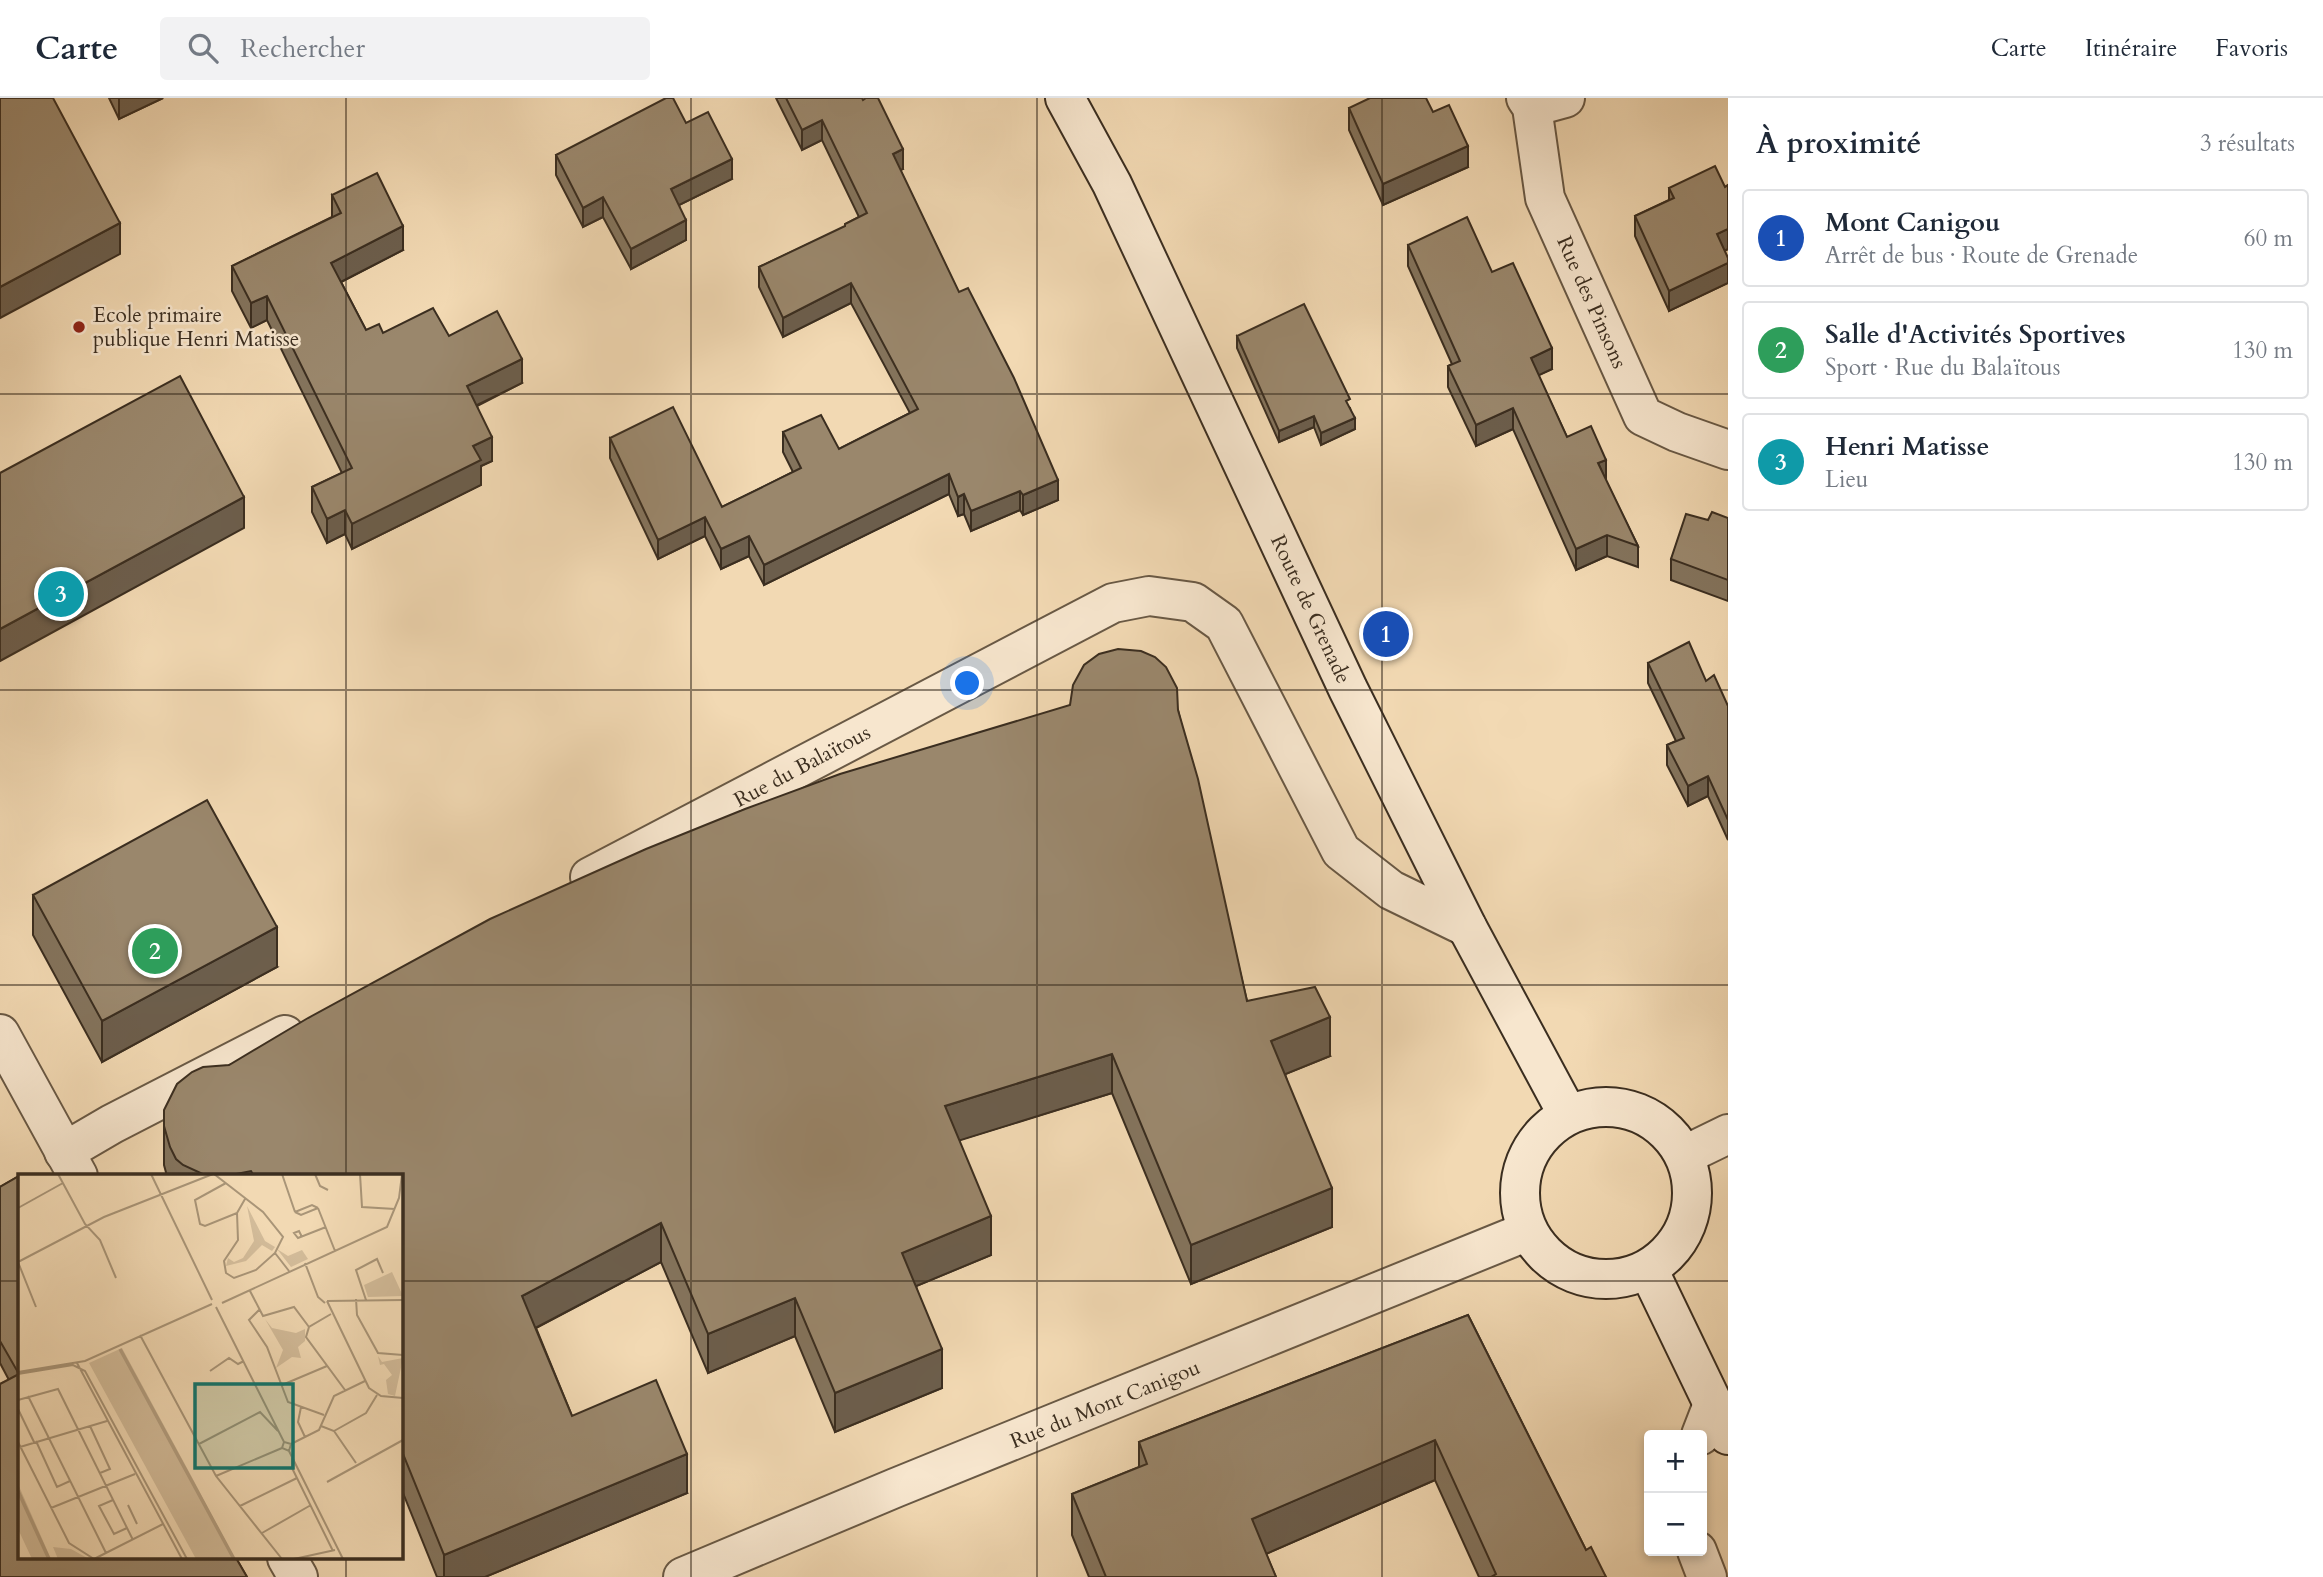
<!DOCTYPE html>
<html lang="fr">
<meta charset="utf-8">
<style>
body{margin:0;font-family:Cardo,serif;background:#f2f2f3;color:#1f2937}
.controls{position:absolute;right:21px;bottom:21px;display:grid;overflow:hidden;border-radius:7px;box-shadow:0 4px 10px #0003}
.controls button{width:63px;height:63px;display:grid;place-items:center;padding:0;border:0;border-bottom:2px solid #e0e1e3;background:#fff;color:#1f2937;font:35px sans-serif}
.you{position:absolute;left:968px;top:586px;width:24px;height:24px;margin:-18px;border:5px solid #fff;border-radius:50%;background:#1a73e8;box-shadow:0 0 0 10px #1a73e833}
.badge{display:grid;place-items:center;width:46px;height:46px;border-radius:50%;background:#2563eb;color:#fff;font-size:23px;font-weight:700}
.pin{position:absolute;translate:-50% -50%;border:4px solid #fff;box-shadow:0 2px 7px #0006}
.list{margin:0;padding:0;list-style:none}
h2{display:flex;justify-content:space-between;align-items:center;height:91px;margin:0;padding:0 28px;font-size:30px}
h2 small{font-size:23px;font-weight:400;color:#747a83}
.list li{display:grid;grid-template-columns:46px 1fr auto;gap:21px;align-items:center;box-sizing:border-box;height:98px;margin:0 14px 14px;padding:0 14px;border:2px solid #e0e1e3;border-radius:7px}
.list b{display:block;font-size:26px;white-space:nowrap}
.list p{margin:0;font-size:23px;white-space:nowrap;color:#747a83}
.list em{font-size:23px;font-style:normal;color:#747a83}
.icon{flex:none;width:38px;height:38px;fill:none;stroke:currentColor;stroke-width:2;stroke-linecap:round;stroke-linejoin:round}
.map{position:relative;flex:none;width:1728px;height:1479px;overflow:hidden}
header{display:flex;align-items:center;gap:42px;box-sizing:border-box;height:98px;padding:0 35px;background:#fff;border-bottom:2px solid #e0e1e3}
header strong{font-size:33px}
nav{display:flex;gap:38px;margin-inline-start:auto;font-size:24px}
.search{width:490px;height:63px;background:#f2f2f3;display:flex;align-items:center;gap:18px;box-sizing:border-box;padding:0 24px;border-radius:7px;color:#747a83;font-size:26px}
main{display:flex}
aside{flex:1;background:#fff}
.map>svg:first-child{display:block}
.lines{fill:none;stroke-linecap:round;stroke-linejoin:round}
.minor-casing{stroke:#695945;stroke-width:42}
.secondary-casing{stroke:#3b2e20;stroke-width:42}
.minor{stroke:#f7e6ce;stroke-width:38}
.secondary{stroke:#f7e6ce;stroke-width:38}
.wall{fill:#84745d;stroke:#3b2e20;stroke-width:2}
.shaded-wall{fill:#6c5e4c;stroke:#3b2e20;stroke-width:2}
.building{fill:#9a876c;stroke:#3b2e20;stroke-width:2}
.grid{fill:none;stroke:#3b2e20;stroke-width:2;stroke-opacity:0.55}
.poi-dot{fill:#8f2418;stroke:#f7e6ce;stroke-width:2.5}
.labels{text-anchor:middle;stroke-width:5;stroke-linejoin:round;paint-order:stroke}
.street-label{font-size:21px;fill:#3b2e20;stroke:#f7e6ce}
.poi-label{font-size:21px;fill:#3b2e20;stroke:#f7e6ce;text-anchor:start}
.inset-river{fill:none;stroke:#b49f81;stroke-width:3.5}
.inset-road{fill:none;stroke:#a99578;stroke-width:2}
.view{fill:#0f766e;fill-opacity:0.15;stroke:#0f766e;stroke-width:3.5}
.inset-edge{fill:none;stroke:#3b2e20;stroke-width:3.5}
</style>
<header>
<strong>Carte</strong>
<div class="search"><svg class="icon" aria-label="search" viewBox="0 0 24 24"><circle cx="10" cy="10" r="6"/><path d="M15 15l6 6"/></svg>Rechercher</div>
<nav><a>Carte</a><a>Itinéraire</a><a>Favoris</a></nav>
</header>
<main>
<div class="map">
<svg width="1728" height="1479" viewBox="0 0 1728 1479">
<rect width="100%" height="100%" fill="#f2d9b3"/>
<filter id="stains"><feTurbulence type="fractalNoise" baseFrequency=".00286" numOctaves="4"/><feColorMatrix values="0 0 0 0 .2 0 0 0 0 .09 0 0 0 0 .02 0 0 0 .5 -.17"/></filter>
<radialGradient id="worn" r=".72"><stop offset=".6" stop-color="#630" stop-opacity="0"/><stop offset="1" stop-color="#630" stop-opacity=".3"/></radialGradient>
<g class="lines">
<defs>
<g id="minor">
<path d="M 1526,0 L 1532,9 L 1545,100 L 1643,318 L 1677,334 L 1728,352"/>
<path d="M 1532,9 L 1565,0"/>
<path d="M 590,779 L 1113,505 L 1149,498 L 1193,504 L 1224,526 L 1341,753 L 1391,792 L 1467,829"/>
<path d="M 0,936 L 78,1078"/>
<path d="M 64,1054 L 112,1026 L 285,937"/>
<path d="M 1685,1057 L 1728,1036"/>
<path d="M 1701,1337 L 1713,1306"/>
<path d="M 1697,1453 L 1707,1479"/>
<path d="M 287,1460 L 298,1479"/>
<path d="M 683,1479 L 895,1390 L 1528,1133"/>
</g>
<g id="secondary">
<path d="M 1065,0 L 1112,86 L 1348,591 L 1467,829 L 1568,1017"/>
<circle cx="1606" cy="1095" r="86"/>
<path d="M 1648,1171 L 1728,1337"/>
</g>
</defs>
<use href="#minor" class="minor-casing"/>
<use href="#secondary" class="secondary-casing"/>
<use href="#minor" class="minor"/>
<use href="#secondary" class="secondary"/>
</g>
<g class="wall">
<path d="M 109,0 L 163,0 L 119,21 Z"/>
<path d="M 776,0 L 862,0 L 903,71 L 900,72 L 1058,402 L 1023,417 L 1020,412 L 971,433 L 964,416 L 958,418 L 949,396 L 764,487 L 749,458 L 721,471 L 705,438 L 658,461 L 610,360 L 610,340 L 722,409 L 793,374 L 783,354 L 783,334 L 839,351 L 910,315 L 851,205 L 783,239 L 759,189 L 759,169 L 845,129 L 845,126 L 859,119 L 822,42 L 802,52 Z"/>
<path d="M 1349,10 L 1433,14 L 1468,69 L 1383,107 L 1349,32 Z"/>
<path d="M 686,25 L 732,81 L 679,107 L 686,142 L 631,171 L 603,119 L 583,129 L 556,77 L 556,57 Z"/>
<path d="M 1728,87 L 1728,151 L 1724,153 L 1728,160 L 1728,185 L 1669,213 L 1635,138 L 1635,118 L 1669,102 L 1669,90 L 1725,89 Z"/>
<path d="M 332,97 L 403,152 L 341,184 L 366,232 L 383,235 L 449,238 L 522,285 L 477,308 L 492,363 L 481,368 L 481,387 L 352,451 L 345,436 L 327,445 L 312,414 L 312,389 L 342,375 L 267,222 L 251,230 L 232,193 L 232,168 L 332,119 Z"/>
<path d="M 1408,147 L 1492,174 L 1552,271 L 1538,277 L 1567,339 L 1606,383 L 1638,448 L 1638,469 L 1607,458 L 1576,472 L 1513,331 L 1476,348 L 1448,289 L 1448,268 L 1452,266 L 1408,168 Z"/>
<path d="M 1237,238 L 1350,310 L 1355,331 L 1321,347 L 1314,329 L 1279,344 L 1237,250 Z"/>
<path d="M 1728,420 L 1728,503 L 1671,482 L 1671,461 L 1708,422 Z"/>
<path d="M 1648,565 L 1706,583 L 1728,608 L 1728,742 L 1708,698 L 1688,708 L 1667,667 L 1667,647 L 1676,643 L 1648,585 Z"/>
<path d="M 1178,612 L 1247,903 L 1330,958 L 1285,976 L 1332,1129 L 1191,1186 L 1112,995 L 959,1042 L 991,1157 L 916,1188 L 942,1290 L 835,1334 L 795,1238 L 708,1275 L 661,1164 L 536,1230 L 572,1318 L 687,1395 L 485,1479 L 437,1479 L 401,1390 L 401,1078 L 167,1078 L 164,1067 L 164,1028 L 229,967 Z"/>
<path d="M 33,797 L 277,869 L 102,964 L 33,837 Z"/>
<path d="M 19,1078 L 19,1460 L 236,1460 L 247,1479 L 0,1479 L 0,1286 L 9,1282 L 0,1265 L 0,1089 Z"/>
<path d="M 1468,1217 L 1586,1452 L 1606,1479 L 1479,1479 L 1435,1382 L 1266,1456 L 1276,1479 L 1089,1479 L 1072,1437 L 1072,1396 L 1139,1369 L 1139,1344 Z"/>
</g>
<g class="shaded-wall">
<path d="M 119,0 L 163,0 L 119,21 Z"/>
<path d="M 822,22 L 822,42 L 802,52 L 802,32 Z"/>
<path d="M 1468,48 L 1468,69 L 1383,107 L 1383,86 Z"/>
<path d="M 903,51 L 903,71 L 893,76 L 893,56 Z"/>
<path d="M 732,61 L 732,81 L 671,111 L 671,91 Z"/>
<path d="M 603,99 L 603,119 L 583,129 L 583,110 Z"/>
<path d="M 686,122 L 686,142 L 631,171 L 631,151 Z"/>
<path d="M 120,125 L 120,156 L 0,220 L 0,189 Z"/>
<path d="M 403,128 L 403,152 L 331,189 L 331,165 Z"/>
<path d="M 1728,131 L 1728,151 L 1717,157 L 1717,136 Z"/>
<path d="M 1728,165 L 1728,185 L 1669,213 L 1669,193 Z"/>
<path d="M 851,185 L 851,205 L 783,239 L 783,220 Z"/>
<path d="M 267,198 L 267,222 L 251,230 L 251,205 Z"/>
<path d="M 1552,250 L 1552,271 L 1531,281 L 1531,260 Z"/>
<path d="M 522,261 L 522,285 L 467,312 L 467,288 Z"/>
<path d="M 1513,310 L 1513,331 L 1476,348 L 1476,327 Z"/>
<path d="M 1314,318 L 1314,329 L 1279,344 L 1279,333 Z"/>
<path d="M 1355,320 L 1355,331 L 1321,347 L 1321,335 Z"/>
<path d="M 492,339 L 492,363 L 481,368 L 481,387 L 352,451 L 352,426 L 473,348 Z"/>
<path d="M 1606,362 L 1606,383 L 1598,365 Z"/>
<path d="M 949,376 L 949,396 L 764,487 L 764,467 Z"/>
<path d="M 1058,382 L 1058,402 L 1023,417 L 1023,397 Z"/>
<path d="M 1020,393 L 1020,412 L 971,433 L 971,413 Z"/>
<path d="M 964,396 L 964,416 L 958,418 L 958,399 Z"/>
<path d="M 244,399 L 244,430 L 0,563 L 0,531 Z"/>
<path d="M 345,412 L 345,436 L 327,445 L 327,421 Z"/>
<path d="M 705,419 L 705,438 L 658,461 L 658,442 Z"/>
<path d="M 1607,437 L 1607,458 L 1576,472 L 1576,451 Z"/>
<path d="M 749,438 L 749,458 L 721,471 L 721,451 Z"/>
<path d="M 1708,678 L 1708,698 L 1688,708 L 1688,688 Z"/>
<path d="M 277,829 L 277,869 L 102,964 L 102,923 Z"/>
<path d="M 1330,919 L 1330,958 L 1271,982 L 1271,943 Z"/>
<path d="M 1112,956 L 1112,995 L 945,1047 L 945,1008 Z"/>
<path d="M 1332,1090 L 1332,1129 L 1191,1186 L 1191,1147 Z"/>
<path d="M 991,1118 L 991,1157 L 902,1194 L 902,1155 Z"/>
<path d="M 661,1125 L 661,1164 L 522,1237 L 522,1198 Z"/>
<path d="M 795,1200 L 795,1238 L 708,1275 L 708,1236 Z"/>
<path d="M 942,1251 L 942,1290 L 835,1334 L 835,1295 Z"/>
<path d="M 1435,1342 L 1435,1382 L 1252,1462 L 1252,1421 Z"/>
<path d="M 687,1356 L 687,1395 L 485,1479 L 444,1479 L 444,1457 Z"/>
</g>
<g class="building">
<path d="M 0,0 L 53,0 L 120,125 L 0,189 Z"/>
<path d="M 666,0 L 673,0 L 686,25 L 708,14 L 732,61 L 671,91 L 686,122 L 631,151 L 603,99 L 583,110 L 556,57 Z"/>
<path d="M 786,0 L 862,0 L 863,2 L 866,0 L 878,0 L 903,51 L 893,56 L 959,194 L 968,190 L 1014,280 L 1058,382 L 1023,397 L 1020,393 L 971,413 L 964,396 L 958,399 L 949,376 L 764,467 L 749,438 L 721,451 L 705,419 L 658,442 L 610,340 L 673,309 L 722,409 L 801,370 L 783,334 L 821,317 L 839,351 L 918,311 L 851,185 L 783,220 L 759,169 L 845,128 L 845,126 L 867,115 L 822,22 L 802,32 Z"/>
<path d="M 1370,0 L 1426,0 L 1433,14 L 1449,7 L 1468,48 L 1383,86 L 1349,10 Z"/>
<path d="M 1715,68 L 1725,89 L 1728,87 L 1728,131 L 1717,136 L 1728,160 L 1728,165 L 1669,193 L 1635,118 L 1674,100 L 1669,90 Z"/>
<path d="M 377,75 L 403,128 L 331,165 L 366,232 L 379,226 L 383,235 L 433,210 L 449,238 L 497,213 L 522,261 L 467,288 L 492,339 L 473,348 L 481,362 L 352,426 L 345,412 L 327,421 L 312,389 L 352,370 L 267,198 L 251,205 L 232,168 L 341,115 L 332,97 Z"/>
<path d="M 1467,119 L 1492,174 L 1513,165 L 1552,250 L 1531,260 L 1567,339 L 1591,328 L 1606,362 L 1598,365 L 1638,448 L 1607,437 L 1576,451 L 1513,310 L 1476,327 L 1448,268 L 1460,263 L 1408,147 Z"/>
<path d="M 1304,206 L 1350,301 L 1346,303 L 1355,320 L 1321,335 L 1314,318 L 1279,333 L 1237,238 Z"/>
<path d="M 180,278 L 244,399 L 0,531 L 0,375 Z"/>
<path d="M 1712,414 L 1728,420 L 1728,482 L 1671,461 L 1686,416 L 1708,422 Z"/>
<path d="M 1689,544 L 1706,583 L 1714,577 L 1728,608 L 1728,722 L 1708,678 L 1688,688 L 1667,647 L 1684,640 L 1648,565 Z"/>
<path d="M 1118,551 L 1141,553 L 1155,559 L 1166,569 L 1177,590 L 1178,612 L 1198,681 L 1247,903 L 1315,889 L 1330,919 L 1271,943 L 1332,1090 L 1191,1147 L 1112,956 L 945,1008 L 991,1118 L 902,1155 L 942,1251 L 835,1295 L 795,1200 L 708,1236 L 661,1125 L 522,1198 L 572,1318 L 656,1282 L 687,1356 L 444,1457 L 401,1351 L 401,1078 L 254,1078 L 251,1073 L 226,1078 L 207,1078 L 183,1067 L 176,1061 L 170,1049 L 164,1028 L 164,1012 L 177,986 L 192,974 L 203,969 L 229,967 L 308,920 L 490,821 L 646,751 L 745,711 L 840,676 L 1070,607 L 1073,587 L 1084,567 L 1099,556 Z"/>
<path d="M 207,702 L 277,829 L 102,923 L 33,797 Z"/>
<path d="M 19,1078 L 19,1460 L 236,1460 L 247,1479 L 0,1479 L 0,1286 L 19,1276 L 0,1243 L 0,1089 Z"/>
<path d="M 1468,1217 L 1586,1452 L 1591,1449 L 1606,1479 L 1491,1479 L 1496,1476 L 1435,1342 L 1252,1421 L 1276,1479 L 1106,1479 L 1072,1396 L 1147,1366 L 1139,1344 Z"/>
</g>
<path class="grid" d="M 346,0 L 346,1078M 691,0 L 691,1479M 1037,0 L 1037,1479M 1382,0 L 1382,1479M 0,296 L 1728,296M 0,592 L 1728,592M 0,887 L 1728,887M 0,1183 L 19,1183M 401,1183 L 1728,1183M 346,1460 L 346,1479"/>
<circle class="poi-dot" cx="79" cy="229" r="7"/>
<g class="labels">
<g class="street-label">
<text transform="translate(1592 204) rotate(66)" y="7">Rue des Pinsons</text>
<text transform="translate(1311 511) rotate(65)" y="7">Route de Grenade</text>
<text transform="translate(802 668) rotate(-28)" y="7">Rue du Balaïtous</text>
<text transform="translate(1105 1306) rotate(-22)" y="7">Rue du Mont Canigou</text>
</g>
<g class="poi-label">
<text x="93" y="224">Ecole primaire<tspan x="93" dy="24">publique Henri Matisse</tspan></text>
</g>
</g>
<g transform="translate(18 1076)">
<rect width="385" height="385" fill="#f2d9b3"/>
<path d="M 229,32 L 247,67 L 257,73 L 254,77 L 244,71 L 228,87 L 208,92 L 210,84 L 216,88 L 225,84 L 236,67 ZM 259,75 L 270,82 L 284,76 L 290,85 L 273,93 ZM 374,98 L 385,122 L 350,123 L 346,111 ZM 247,145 L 254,154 L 278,159 L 287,155 L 287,167 L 280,173 L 283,184 L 274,183 L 258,194 L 265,176 ZM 360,182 L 364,188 L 385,184 L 377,222 L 370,220 L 368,206 L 374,201 L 366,190 L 362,191 Z" fill="#d3bc9a"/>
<path d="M 104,174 L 176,307 L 217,385 L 178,385 L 71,189 ZM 0,310 L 33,385 L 14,385 L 0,355 ZM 35,373 L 53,375 L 71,385 L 40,385 Z" fill="#d3bc9a"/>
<path class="inset-river" d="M 102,175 L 216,385M 0,317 L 31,385"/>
<path class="inset-road" d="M 40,0 L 67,50 L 82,66 L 98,104M 133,0 L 194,126M 196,0 L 245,38 L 265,63 L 257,79 L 238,96 L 216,104 L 208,99 L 206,87 L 220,66 L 219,39 L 227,25M 264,0 L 277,38M 297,0 L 302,12 L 310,16M 342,0 L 344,33 L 377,35M 208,9 L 177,26 L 182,50 L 187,52 L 219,39M 0,34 L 45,9M 300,34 L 317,77M 277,38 L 294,31 L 300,34M 277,38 L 283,41 L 300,34M 284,63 L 281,57 L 276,59 L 280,64 L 308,53M 257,79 L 271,97M 0,88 L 86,43 L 195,0M 0,88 L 18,133M 287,89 L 300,123 L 307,129M 232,117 L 245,142 L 276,133 L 291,153M 338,125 L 339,141 L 360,179 L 385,181M 348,126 L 338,96 L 359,85 L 365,99M 309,127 L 351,214 L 363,222 L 385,224M 309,127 L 385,126M 204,129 L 369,53 L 381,24 L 384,0M 198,133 L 266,268 L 273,270 L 271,277 L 264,274 L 266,268M 241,136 L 231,146 L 249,173 L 270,228 L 306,241M 313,140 L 291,153 L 288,163 L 327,216M 122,161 L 198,302 L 264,385M 59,189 L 164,385M 192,197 L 211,184 L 220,190 L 226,187M 0,198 L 67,187 L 194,130M 0,200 L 55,191 L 67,197 L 169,385M 264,211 L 309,192M 10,222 L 88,379M 0,226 L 40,215 L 115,366M 283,233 L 280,248 L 287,263M 0,235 L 16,268M 72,252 L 92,295 L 82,299M 303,252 L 316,257 L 338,289M 316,257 L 348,239 L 359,221M 18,267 L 39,313 L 52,307M 0,268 L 51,369 L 76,385M 181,270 L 242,238 L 260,257M 273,270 L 301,256 L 316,222 L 347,207M 2,273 L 89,247M 271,277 L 325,385M 274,284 L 274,294 L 315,377M 198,302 L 264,274M 309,308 L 385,266M 95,326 L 81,332 L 96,360 L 109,354M 110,331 L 119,350M 222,332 L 279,304M 33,334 L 117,300M 244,359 L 293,331M 76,385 L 145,350M 276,385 L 317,376"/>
<path class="view" d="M 177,210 L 275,210 L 275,294 L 177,294 Z"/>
<rect width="385" height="385" class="inset-edge"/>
</g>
<rect width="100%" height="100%" filter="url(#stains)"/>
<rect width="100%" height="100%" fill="url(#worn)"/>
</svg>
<div class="controls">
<button>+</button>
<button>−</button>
</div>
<div class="you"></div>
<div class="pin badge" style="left:1386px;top:536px;background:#1a4fb4">1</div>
<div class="pin badge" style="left:155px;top:853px;background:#2e9e5b">2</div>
<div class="pin badge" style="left:61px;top:496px;background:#0f9aa8">3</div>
</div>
<aside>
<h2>À proximité<small>3 résultats</small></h2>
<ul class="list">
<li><span class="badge" style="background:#1a4fb4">1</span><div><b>Mont Canigou</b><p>Arrêt de bus · Route de Grenade</p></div><em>60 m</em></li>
<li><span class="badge" style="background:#2e9e5b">2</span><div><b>Salle d'Activités Sportives</b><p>Sport · Rue du Balaïtous</p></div><em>130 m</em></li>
<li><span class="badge" style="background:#0f9aa8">3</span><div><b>Henri Matisse</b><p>Lieu</p></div><em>130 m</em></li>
</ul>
</aside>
</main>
